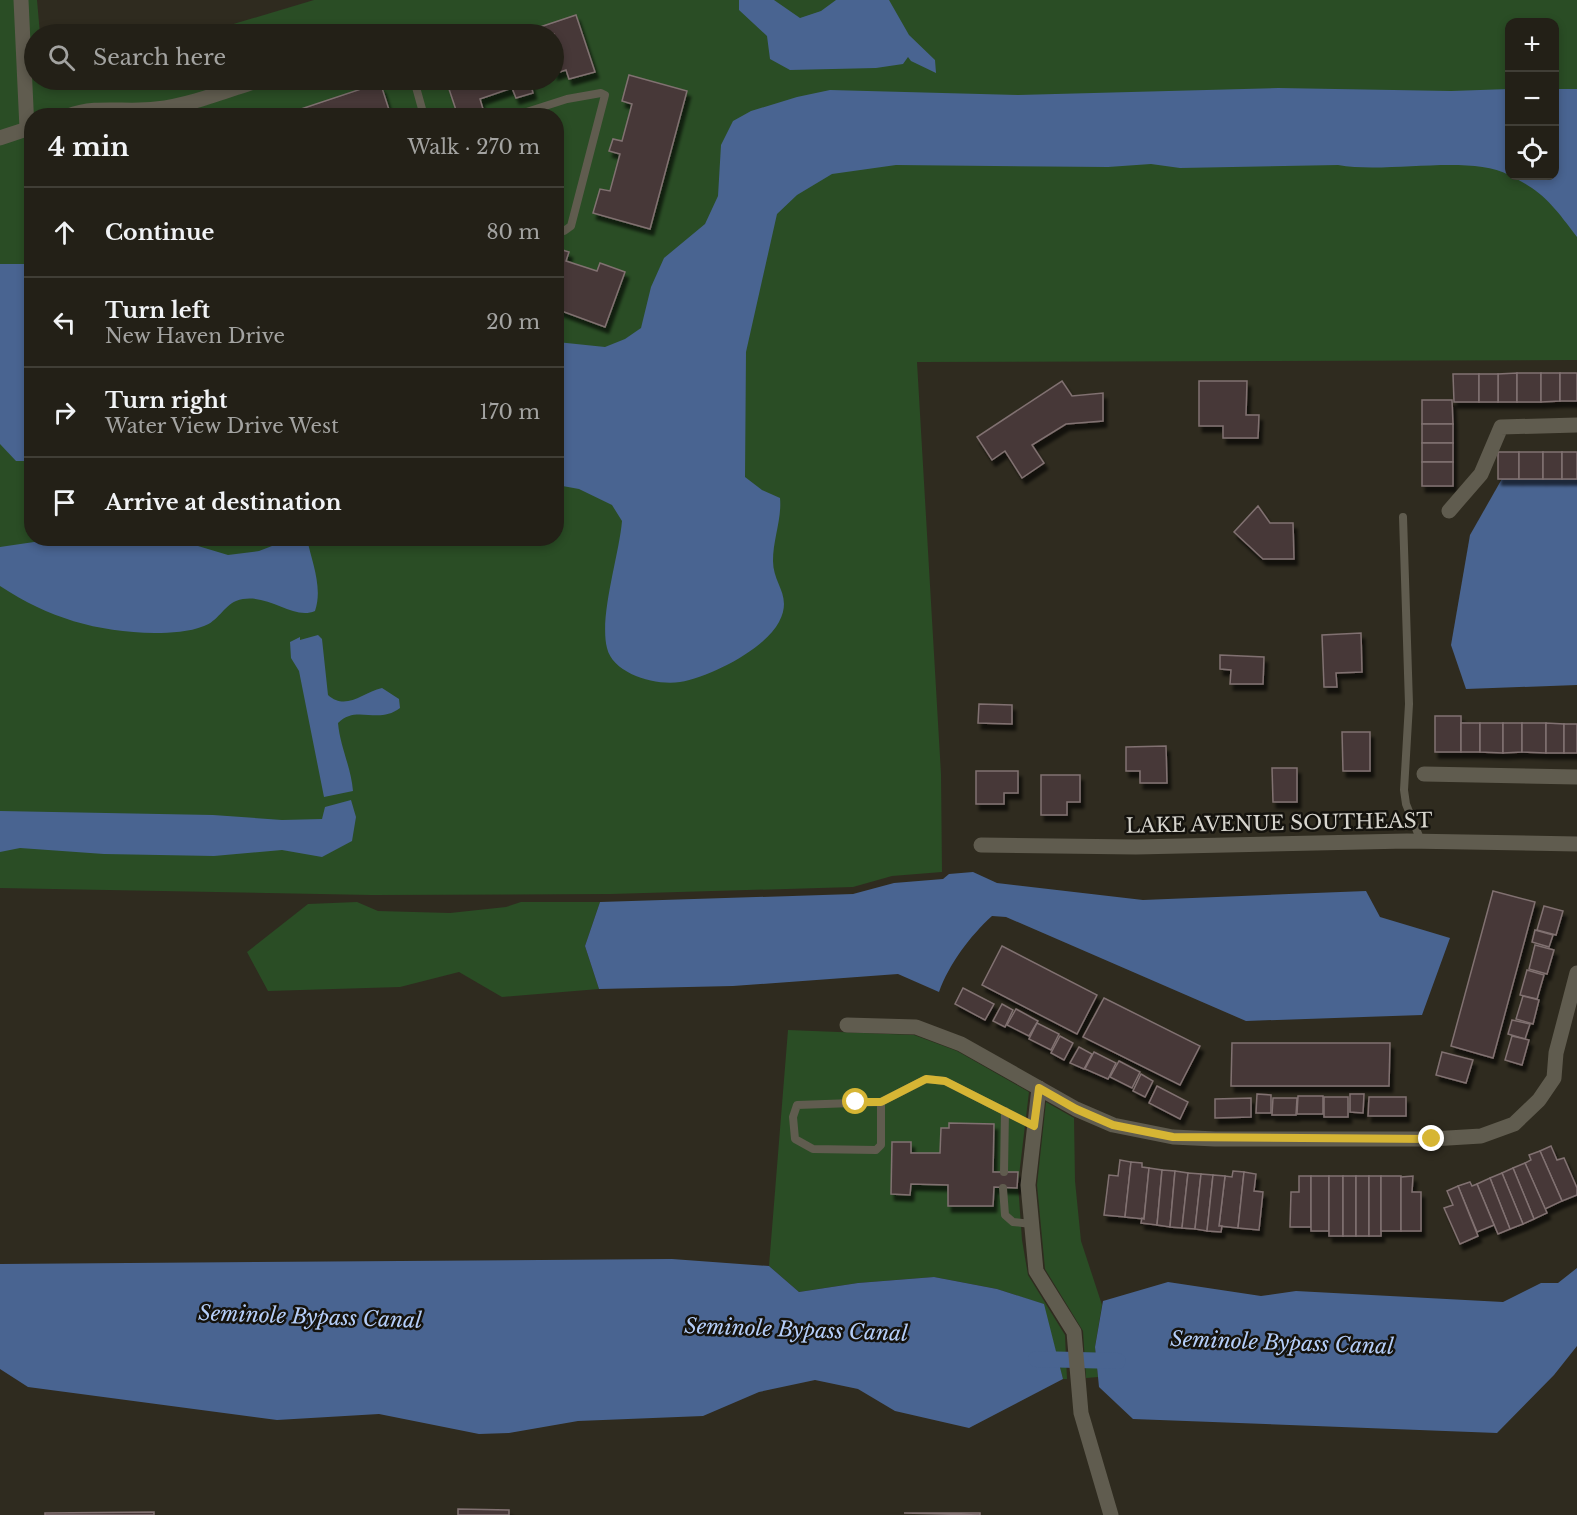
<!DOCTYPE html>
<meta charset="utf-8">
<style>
body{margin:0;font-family:"Libre Baskerville",serif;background:#2f2d24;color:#f1f3f6}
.controls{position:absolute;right:18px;top:18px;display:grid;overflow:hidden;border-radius:12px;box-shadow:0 3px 9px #0003}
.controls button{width:54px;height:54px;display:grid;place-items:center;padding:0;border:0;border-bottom:2px solid #403e36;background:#232017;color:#f1f3f6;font:30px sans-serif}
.stop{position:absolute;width:18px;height:18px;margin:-14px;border:4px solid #d6b534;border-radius:50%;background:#fff}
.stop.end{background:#d6b534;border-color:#fff;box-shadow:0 2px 6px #0008}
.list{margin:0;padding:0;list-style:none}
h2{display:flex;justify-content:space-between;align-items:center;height:78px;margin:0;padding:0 24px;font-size:26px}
h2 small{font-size:20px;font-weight:400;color:#a3a3a1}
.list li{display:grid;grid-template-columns:39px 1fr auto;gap:18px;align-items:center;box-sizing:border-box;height:90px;padding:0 24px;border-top:2px solid #403e36}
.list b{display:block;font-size:22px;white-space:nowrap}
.list p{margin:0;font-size:20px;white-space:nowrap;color:#a3a3a1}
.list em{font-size:20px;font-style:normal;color:#a3a3a1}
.icon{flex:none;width:33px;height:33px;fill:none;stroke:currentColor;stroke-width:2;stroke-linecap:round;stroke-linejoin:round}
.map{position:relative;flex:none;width:1577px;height:1515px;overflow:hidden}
.search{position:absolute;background:#232017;box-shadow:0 3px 9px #0003;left:24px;top:24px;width:540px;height:66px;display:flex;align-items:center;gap:15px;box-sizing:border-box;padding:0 21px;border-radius:33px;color:#a3a3a1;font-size:22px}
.panel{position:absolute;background:#232017;box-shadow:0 3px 9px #0003;left:24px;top:108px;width:540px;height:438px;border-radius:24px}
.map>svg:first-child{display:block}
.green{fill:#2a4d25;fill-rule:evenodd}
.water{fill:#496491}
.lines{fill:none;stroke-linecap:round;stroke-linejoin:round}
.canal{stroke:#496491;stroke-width:16}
.building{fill:#463838;stroke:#817171;stroke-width:1.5;filter:url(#shadow)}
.lane{stroke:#605c4f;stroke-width:8}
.street{stroke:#605c4f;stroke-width:15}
.route{stroke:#d6b534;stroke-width:8}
.labels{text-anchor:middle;stroke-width:5;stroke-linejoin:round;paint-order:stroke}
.street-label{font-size:20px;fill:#d8d6cf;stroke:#15130e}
.water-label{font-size:21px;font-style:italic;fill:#b5cef9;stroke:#15130e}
</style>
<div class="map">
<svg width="1577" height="1515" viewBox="0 0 1577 1515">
<defs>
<filter id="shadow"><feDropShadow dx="3.5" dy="6" stdDeviation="1.5" flood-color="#0009"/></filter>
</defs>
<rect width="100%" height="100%" fill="#2f2b1f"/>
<g class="green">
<path d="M 0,0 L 37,0 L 40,34 L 34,34 L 34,80 L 554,80 L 554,34 L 200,34 L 314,0 L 1577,0 L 1577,360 L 917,362 L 941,774 L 942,872 L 892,876 L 853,887 L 611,894 L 372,895 L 0,888 ZM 1510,22 L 1554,22 L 1554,176 L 1510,176 ZM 32,116 L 556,116 L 556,538 L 32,538 Z"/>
<path d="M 357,902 L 378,911 L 450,913 L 506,907 L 521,902 L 600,902 L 585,946 L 599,989 L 502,997 L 459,972 L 400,987 L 268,991 L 247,952 L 308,904 Z"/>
<path d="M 788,1030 L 914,1035 L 957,1051 L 1029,1092 L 1018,1184 L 1022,1240 L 1028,1275 L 1065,1335 L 1067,1379 L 1063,1379 L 1043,1304 L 997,1289 L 934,1277 L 858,1283 L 799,1292 L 769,1266 Z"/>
<path d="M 1046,1102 L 1074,1118 L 1075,1181 L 1081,1241 L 1102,1305 L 1095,1347 L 1098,1377 L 1086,1378 L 1083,1331 L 1045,1269 L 1037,1185 Z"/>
</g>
<g class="water">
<path d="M 739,0 L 774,0 L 800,18 L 821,11 L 836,0 L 889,0 L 909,35 L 935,60 L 936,73 L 911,61 L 908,57 L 903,64 L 876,68 L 790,70 L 770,59 L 767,36 L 739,10 Z"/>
<path d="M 1278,88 L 1451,91 L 1509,89 L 1509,175 C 1469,154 1388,174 1338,165 L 1180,168 L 1151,164 L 1108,167 L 896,165 L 832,174 L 797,195 L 777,214 L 746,352 L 745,477 L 762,490 L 780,498 C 782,519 773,539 773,561 C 773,585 793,595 779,622 C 765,649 710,677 680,682 C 656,686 613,674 607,648 C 599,616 619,556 622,521 L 612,505 L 579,489 L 557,485 L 557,342 L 605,347 L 625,339 L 641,328 L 651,287 L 664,258 L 705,224 L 718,196 L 721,145 L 733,121 L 751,111 L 797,97 L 830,90 L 1018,95 Z"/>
<path d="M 1555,89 L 1577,89 L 1577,237 C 1554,207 1545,193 1511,176 L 1554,176 Z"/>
<path d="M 0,264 L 31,264 L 31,461 L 16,461 L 0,444 Z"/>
<path d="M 1503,477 L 1577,478 L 1577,685 L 1466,689 L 1451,645 L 1470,535 Z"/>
<path d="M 307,539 C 312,562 323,588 315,611 C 292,621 266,590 236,601 C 224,606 217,622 204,626 C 189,632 171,633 155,633 C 96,632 49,618 0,586 L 0,547 L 34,542 L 149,540 L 188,543 L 228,555 L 259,551 L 272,546 L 274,539 Z"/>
<path d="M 318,635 L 322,639 L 328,695 C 346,711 362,693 382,688 L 399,699 L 400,708 C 378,725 356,704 338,723 C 340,746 351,767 353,791 L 324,797 L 299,671 L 291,658 L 290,642 L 300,637 L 300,640 Z"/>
<path d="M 351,800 L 356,817 L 352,841 L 322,857 L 282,850 L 214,856 L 104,854 L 20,848 L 0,852 L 0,811 L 213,815 L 282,820 L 322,819 L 325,807 Z"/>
<path d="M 973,872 L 997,883 L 1143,900 L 1366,891 L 1380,917 L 1450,938 L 1422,1015 L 1246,1021 L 1006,917 L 992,916 C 970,936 949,964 939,992 L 898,974 L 733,986 L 599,989 L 585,946 L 600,902 L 853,894 L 894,883 L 943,879 L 949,874 Z"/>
<path d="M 672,1259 L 769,1266 L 799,1292 L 858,1283 L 934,1277 L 997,1289 L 1044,1304 L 1063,1379 L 969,1428 L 895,1411 L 858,1389 L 815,1380 L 759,1392 L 703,1416 L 578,1421 L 509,1433 L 479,1434 L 379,1414 L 277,1420 L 28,1387 L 0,1369 L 0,1264 Z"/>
<path d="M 1577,1268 L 1577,1346 L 1554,1375 L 1497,1433 L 1133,1419 L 1099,1387 L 1095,1347 L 1103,1301 L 1168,1282 L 1261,1296 L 1296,1291 L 1503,1302 L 1541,1283 L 1558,1283 Z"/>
</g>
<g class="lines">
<path class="canal" d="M 1036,1359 L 1118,1361"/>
</g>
<g class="building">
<path d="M 576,15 L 595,72 L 569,79 L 566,70 L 554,74 L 554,34 L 519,34 Z"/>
<path d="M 629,75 L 687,91 L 650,229 L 593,213 L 600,189 L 610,191 L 620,154 L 609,151 L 613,139 L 622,141 L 632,104 L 622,101 Z"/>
<path d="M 446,80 L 537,80 L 530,82 L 533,93 L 516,98 L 512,88 L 480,99 L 483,109 L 463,116 L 458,116 Z"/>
<path d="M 376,84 L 382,88 L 391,116 L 280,116 Z"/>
<path d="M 556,248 L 569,252 L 566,261 L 597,271 L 600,263 L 625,272 L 605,327 L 556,309 Z"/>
<path d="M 1517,373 L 1517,402 L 1498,402 L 1498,374 Z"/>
<rect x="1517" y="373" width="24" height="29"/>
<path d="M 1541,373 L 1560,373 L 1560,401 L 1541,402 Z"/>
<rect x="1560" y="373" width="17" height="28"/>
<path d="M 1453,374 L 1479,374 L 1479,402 L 1454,402 Z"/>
<rect x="1479" y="374" width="19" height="28"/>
<path d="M 1062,381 L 1072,396 L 1103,393 L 1103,421 L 1066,424 L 1032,445 L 1044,463 L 1022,478 L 1005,451 L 992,460 L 977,437 Z"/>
<path d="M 1199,381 L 1247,381 L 1246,415 L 1259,415 L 1258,438 L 1223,438 L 1223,426 L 1199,426 Z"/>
<path d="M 1422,400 L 1452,400 L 1453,424 L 1422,424 Z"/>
<rect x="1422" y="424" width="31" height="19"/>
<rect x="1422" y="443" width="31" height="19"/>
<rect x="1498" y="452" width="21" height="27"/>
<rect x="1519" y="452" width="24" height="27"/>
<rect x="1543" y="452" width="19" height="27"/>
<rect x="1562" y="452" width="15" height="27"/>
<rect x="1422" y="462" width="31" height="24"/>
<path d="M 1258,506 L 1270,523 L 1293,523 L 1294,559 L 1263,559 L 1234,532 Z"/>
<path d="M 1361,633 L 1362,672 L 1336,673 L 1337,687 L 1324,687 L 1322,635 Z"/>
<path d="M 1220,655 L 1264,657 L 1263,684 L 1230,684 L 1231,670 L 1220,669 Z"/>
<path d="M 979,704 L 1012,705 L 1012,724 L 978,723 Z"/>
<rect x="1435" y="716" width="26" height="36"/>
<rect x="1461" y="723" width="19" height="29"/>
<path d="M 1480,723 L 1503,723 L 1503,753 L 1480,752 Z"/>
<path d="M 1503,723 L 1522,723 L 1522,752 L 1503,753 Z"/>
<path d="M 1522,723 L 1546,723 L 1546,753 L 1522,752 Z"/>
<path d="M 1546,723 L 1564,724 L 1564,753 L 1546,753 Z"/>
<rect x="1564" y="724" width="13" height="29"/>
<path d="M 1342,732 L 1370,732 L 1370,771 L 1343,771 Z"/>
<path d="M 1166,746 L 1167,783 L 1140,783 L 1140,771 L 1126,771 L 1126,747 Z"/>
<path d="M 1272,768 L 1297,768 L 1297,802 L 1273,802 Z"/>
<path d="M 976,771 L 1018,771 L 1018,793 L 1004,793 L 1004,804 L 976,804 Z"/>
<path d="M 1041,775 L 1080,775 L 1080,802 L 1067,802 L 1067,815 L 1041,815 Z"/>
<path d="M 1493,891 L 1535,902 L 1493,1058 L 1451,1046 Z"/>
<path d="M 1544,906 L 1563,911 L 1556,935 L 1537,930 Z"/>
<path d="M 1535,930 L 1553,935 L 1549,947 L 1532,942 Z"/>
<path d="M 1535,945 L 1554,950 L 1547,974 L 1529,969 Z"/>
<path d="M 1002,946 L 1097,995 L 1077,1034 L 982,985 Z"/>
<path d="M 1527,970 L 1544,975 L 1537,999 L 1520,995 Z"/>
<path d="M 963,988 L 994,1004 L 985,1020 L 955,1004 Z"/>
<path d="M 1523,996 L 1539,1000 L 1533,1024 L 1516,1019 Z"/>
<path d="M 1104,998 L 1200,1046 L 1180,1085 L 1083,1037 Z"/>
<path d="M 1002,1004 L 1013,1010 L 1005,1027 L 993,1021 Z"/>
<path d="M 1016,1009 L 1038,1021 L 1029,1036 L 1007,1025 Z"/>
<path d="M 1512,1020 L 1530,1024 L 1525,1039 L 1508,1034 Z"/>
<path d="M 1037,1023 L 1059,1034 L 1051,1050 L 1029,1039 Z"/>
<path d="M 1060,1036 L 1073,1043 L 1064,1060 L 1051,1053 Z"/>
<path d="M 1512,1036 L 1529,1040 L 1522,1065 L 1505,1060 Z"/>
<path d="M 1232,1043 L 1390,1043 L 1389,1086 L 1231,1086 Z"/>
<path d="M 1079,1047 L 1092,1054 L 1084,1069 L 1070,1063 Z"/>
<path d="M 1094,1052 L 1116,1063 L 1108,1079 L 1085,1069 Z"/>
<path d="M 1442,1052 L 1473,1060 L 1466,1083 L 1436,1075 Z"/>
<path d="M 1119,1061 L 1140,1072 L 1132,1088 L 1110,1077 Z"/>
<path d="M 1141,1074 L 1153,1081 L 1145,1097 L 1133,1091 Z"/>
<path d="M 1157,1086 L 1188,1102 L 1180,1119 L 1149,1103 Z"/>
<path d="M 1257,1094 L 1271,1095 L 1271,1113 L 1256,1113 Z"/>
<path d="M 1350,1094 L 1364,1094 L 1363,1113 L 1350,1112 Z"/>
<path d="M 1298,1096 L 1323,1096 L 1323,1114 L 1297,1114 Z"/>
<rect x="1324" y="1097" width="24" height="20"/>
<path d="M 1369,1097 L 1406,1097 L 1406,1116 L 1368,1116 Z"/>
<path d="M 1251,1098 L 1251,1117 L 1215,1118 L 1215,1099 Z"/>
<path d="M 1273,1098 L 1297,1098 L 1296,1115 L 1272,1115 Z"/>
<path d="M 949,1123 L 994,1124 L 993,1172 L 1018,1172 L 1017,1188 L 994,1187 L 993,1206 L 948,1206 L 948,1185 L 911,1184 L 910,1195 L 891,1194 L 892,1142 L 911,1142 L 911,1153 L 940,1153 L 941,1128 L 949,1128 Z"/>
<path d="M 1551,1146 L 1557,1160 L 1564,1158 L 1577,1188 L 1577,1195 L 1562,1201 L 1540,1151 Z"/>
<path d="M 1540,1151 L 1562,1201 L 1545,1209 L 1525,1163 L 1531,1160 L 1529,1155 Z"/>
<path d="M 1120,1160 L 1131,1162 L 1125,1217 L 1104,1215 L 1109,1175 L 1118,1176 Z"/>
<path d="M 1131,1162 L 1142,1163 L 1142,1167 L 1149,1168 L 1144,1219 L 1125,1217 Z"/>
<path d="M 1525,1163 L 1547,1213 L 1534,1219 L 1513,1168 Z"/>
<path d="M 1149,1168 L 1162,1170 L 1157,1225 L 1141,1223 L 1142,1218 L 1144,1219 Z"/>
<path d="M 1513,1168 L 1534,1219 L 1523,1224 L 1502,1173 Z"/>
<path d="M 1162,1170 L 1175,1171 L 1170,1227 L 1157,1225 Z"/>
<path d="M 1175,1171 L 1188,1173 L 1182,1228 L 1170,1227 Z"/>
<path d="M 1233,1171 L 1244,1172 L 1238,1228 L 1219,1226 L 1225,1176 L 1232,1177 Z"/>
<path d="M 1244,1172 L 1256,1174 L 1254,1191 L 1263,1192 L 1259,1230 L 1238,1228 Z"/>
<path d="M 1188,1173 L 1201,1174 L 1195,1229 L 1182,1228 Z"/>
<path d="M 1502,1173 L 1523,1224 L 1510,1229 L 1490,1178 Z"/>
<path d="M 1201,1174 L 1213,1175 L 1207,1231 L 1195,1229 Z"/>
<path d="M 1213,1175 L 1225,1176 L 1219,1226 L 1222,1226 L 1221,1232 L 1207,1231 Z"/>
<path d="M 1299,1176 L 1311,1176 L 1311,1227 L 1290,1227 L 1291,1192 L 1299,1192 Z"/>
<rect x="1311" y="1176" width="18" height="55"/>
<rect x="1329" y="1176" width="14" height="60"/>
<rect x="1343" y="1176" width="13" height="60"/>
<rect x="1356" y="1176" width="13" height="60"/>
<rect x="1369" y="1176" width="12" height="60"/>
<rect x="1381" y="1176" width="20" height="55"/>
<path d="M 1413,1176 L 1412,1192 L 1421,1192 L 1421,1231 L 1401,1231 L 1401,1177 Z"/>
<path d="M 1490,1178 L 1510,1229 L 1498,1234 L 1477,1184 Z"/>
<path d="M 1470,1182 L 1472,1186 L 1477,1184 L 1494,1225 L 1477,1232 L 1458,1186 Z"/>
<path d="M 1458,1186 L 1478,1236 L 1460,1244 L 1444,1208 L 1453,1205 L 1447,1191 Z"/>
<path d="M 458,1509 L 509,1510 L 509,1515 L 458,1515 Z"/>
<path d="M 154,1512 L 154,1515 L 45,1515 L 45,1513 Z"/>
<path d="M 904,1513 L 980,1513 L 980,1515 Z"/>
</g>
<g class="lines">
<g class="lane">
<path d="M 414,80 L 424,116"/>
<path d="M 514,116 L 567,99 L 601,93 L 605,95 L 571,226 L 564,231 L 556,228"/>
<path d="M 1403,517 L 1409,704 L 1404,790 L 1406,804 L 1421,841"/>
<path d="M 881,1102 L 881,1145 L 876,1150 L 813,1149 L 795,1139 L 793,1117 L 797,1105 L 881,1102 L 926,1079 L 945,1081 L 1034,1126"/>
<path d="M 1004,1172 L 1005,1111"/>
<path d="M 1003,1188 L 1005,1215 L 1013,1222 L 1031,1224"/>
</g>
<g class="street">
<path d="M 68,116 C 97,105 126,113 156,109 C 191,105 225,91 259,80"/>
<path d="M 0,138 L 27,129 L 21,0"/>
<path d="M 1449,511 L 1481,474 L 1501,427 L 1577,425"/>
<path d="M 1424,774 L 1577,777"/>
<path d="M 981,845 L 1136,847 L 1407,841 L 1577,844"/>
<path d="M 847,1025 L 916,1027 L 961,1044 L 1076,1109 L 1113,1125 L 1173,1137 L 1215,1139 L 1432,1139 L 1481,1136 L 1514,1124 L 1539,1100 L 1554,1078 L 1556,1053 L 1577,973"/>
<path d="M 1039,1088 L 1028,1185 L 1036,1271 L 1074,1332 L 1081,1413 L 1111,1515"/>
</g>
</g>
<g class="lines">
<path class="route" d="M 856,1102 L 881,1102 L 926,1079 L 945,1081 L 1034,1126 L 1039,1088 L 1076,1109 L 1113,1125 L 1173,1137 L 1432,1139"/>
</g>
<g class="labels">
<g class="street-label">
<text transform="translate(1279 823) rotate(-1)" y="7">LAKE AVENUE SOUTHEAST</text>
</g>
<g class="water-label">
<text transform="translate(310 1317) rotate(2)" y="7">Seminole Bypass Canal</text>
<text transform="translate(796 1330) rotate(2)" y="7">Seminole Bypass Canal</text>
<text transform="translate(1282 1343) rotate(2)" y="7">Seminole Bypass Canal</text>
</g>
</g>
</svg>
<div class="controls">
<button>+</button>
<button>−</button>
<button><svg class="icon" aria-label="locate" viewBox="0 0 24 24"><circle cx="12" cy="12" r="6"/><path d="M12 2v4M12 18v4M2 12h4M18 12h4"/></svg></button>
</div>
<div class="stop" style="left:856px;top:1102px"></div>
<div class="stop end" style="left:1432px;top:1139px"></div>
<div class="search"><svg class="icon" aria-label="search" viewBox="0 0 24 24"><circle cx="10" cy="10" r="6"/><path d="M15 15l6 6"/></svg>Search here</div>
<section class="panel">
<h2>4 min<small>Walk · 270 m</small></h2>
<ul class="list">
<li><svg class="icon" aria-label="ahead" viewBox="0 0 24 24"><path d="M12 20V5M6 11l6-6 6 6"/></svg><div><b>Continue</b></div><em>80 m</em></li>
<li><svg class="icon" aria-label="left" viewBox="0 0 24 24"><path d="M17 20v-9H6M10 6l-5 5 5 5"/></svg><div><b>Turn left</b><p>New Haven Drive</p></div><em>20 m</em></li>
<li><svg class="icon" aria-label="right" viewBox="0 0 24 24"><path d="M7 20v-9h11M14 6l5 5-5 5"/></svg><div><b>Turn right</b><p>Water View Drive West</p></div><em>170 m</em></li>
<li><svg class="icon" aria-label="arrive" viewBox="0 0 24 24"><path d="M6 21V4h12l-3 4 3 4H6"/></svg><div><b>Arrive at destination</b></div></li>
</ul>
</section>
</div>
